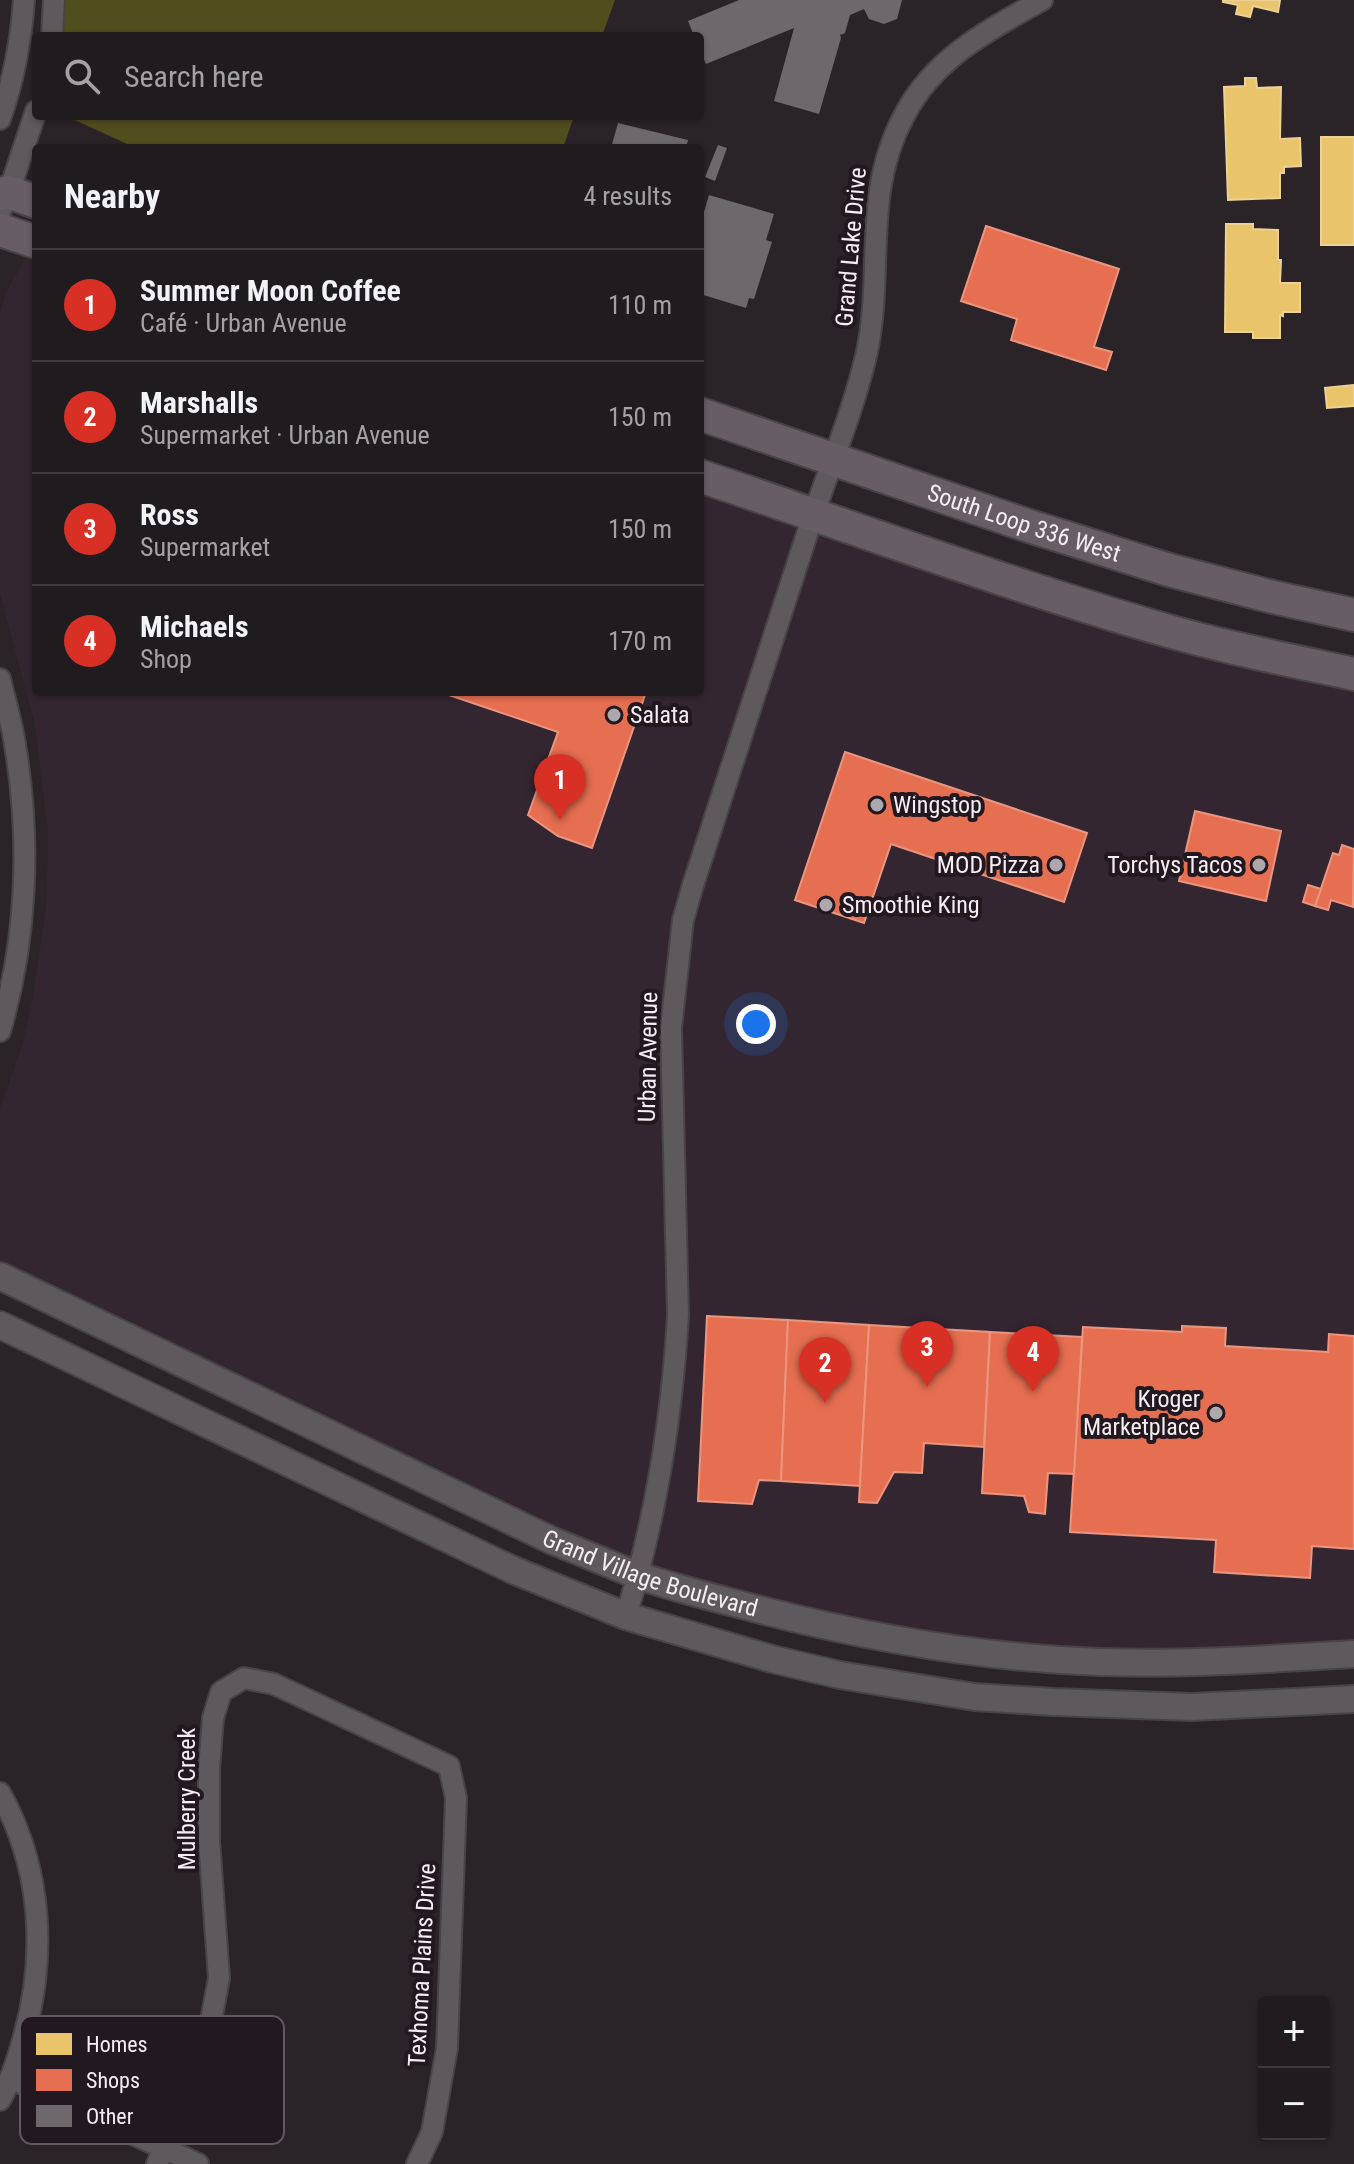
<!DOCTYPE html>
<meta charset="utf-8">
<style>
body{margin:0;font-family:"Roboto Condensed",sans-serif;background:#2d282b;color:#f1f3f6}
.controls{position:absolute;right:24px;bottom:24px;display:grid;overflow:hidden;border-radius:8px;box-shadow:0 2px 6px #0004}
.controls button{width:72px;height:72px;display:grid;place-items:center;padding:0;border:0;border-bottom:2px solid #3d393c;background:#201b1e;color:#f1f3f6;font:40px sans-serif}
.you{position:absolute;left:756px;top:1024px;width:28px;height:28px;margin:-20px;border:6px solid #fff;border-radius:50%;background:#1a73e8;box-shadow:0 0 0 12px #1a73e833}
.badge{display:grid;place-items:center;width:52px;height:52px;border-radius:50%;background:#d93025;color:#fff;font-size:26px;font-weight:700}
.pin{position:absolute;translate:-50% -66px;filter:drop-shadow(0 2px 4px #0008)}
.pin::after{content:'';position:absolute;top:42px;width:28px;height:24px;background:inherit;clip-path:polygon(0 0,100% 0,50% 100%)}
.list{margin:0;padding:0;list-style:none}
h2{display:flex;justify-content:space-between;align-items:center;height:104px;margin:0;padding:0 32px;font-size:34px}
h2 small{font-size:26px;font-weight:400;color:#a2a1a4}
.list li{display:grid;grid-template-columns:52px 1fr auto;gap:24px;align-items:center;box-sizing:border-box;height:112px;padding:0 32px;border-top:2px solid #3d393c}
.list b{display:block;font-size:30px;white-space:nowrap}
.list p{margin:0;font-size:26px;white-space:nowrap;color:#a2a1a4}
.list em{font-size:26px;font-style:normal;color:#a2a1a4}
.icon{flex:none;width:44px;height:44px;fill:none;stroke:currentColor;stroke-width:2;stroke-linecap:round;stroke-linejoin:round}
.map{position:relative;flex:none;width:1354px;height:2164px;overflow:hidden}
.search{position:absolute;background:#201b1e;box-shadow:0 2px 6px #0004;left:32px;top:32px;width:672px;height:88px;display:flex;align-items:center;gap:20px;box-sizing:border-box;padding:0 28px;border-radius:8px;color:#a2a1a4;font-size:30px}
.panel{position:absolute;background:#201b1e;box-shadow:0 2px 6px #0004;left:32px;top:144px;width:672px;height:552px;border-radius:8px}
.map>svg:first-child{display:block}
.built{fill:#342631}
.forest{fill:#514e1e}
.homes{fill:#e9c46a;stroke:#edd093;stroke-width:2}
.shops{fill:#e76f51;stroke:#eb9581;stroke-width:2}
.building{fill:#6d686b}
.lines{fill:none;stroke-linecap:round;stroke-linejoin:round}
.minor-casing{stroke:#474346;stroke-width:24}
.tertiary-casing{stroke:#474346;stroke-width:30}
.primary-casing{stroke:#474346;stroke-width:36}
.minor{stroke:#5d595c;stroke-width:20}
.tertiary{stroke:#5d595c;stroke-width:26}
.primary{stroke:#665e64;stroke-width:32}
.poi-dot{fill:#aea7ab;stroke:#221820;stroke-width:3}
.labels{text-anchor:middle;stroke-width:8;stroke-linejoin:round;paint-order:stroke}
.street-label{font-size:24px;fill:#f5edf2;stroke:#221820}
.poi-label{font-size:24px;fill:#f5edf2;stroke:#221820;text-anchor:start}
.key{fill:#221820;stroke:#61585f;stroke-width:2}
.key-label{font-size:22px;fill:#f5edf2}
</style>
<div class="map">
<svg width="1354" height="2164" viewBox="0 0 1354 2164">
<rect width="100%" height="100%" fill="#2a2428"/>
<path class="built" d="M 26,258 L 36,262 L 36,692 L 700,692 L 700,488 L 1117,629 L 1272,674 L 1354,690 L 1354,1647 L 1234,1654 L 1020,1649 L 807,1615 L 605,1556 L 0,1267 L 0,1108 L 22,1046 L 33,998 L 47,901 L 48,831 L 35,725 L 0,593 L 0,314 L 6,292 Z"/>
<g class="forest">
<path d="M 63,0 L 615,0 L 602,36 L 64,36 Z"/>
<path d="M 66,116 L 574,116 L 563,148 L 136,148 Z"/>
</g>
<g class="homes">
<path d="M 1223,0 L 1280,0 L 1278,12 L 1253,6 L 1250,17 L 1236,14 L 1238,5 L 1223,2 Z"/>
<path d="M 1245,78 L 1256,78 L 1257,88 L 1281,87 L 1280,139 L 1300,138 L 1301,166 L 1284,167 L 1284,173 L 1280,173 L 1280,198 L 1228,200 L 1224,87 L 1245,86 Z"/>
<rect x="1321" y="137" width="33" height="108"/>
<path d="M 1226,224 L 1253,224 L 1253,229 L 1278,230 L 1278,260 L 1281,260 L 1280,283 L 1300,283 L 1300,312 L 1283,312 L 1283,316 L 1280,315 L 1280,338 L 1253,338 L 1253,332 L 1225,332 Z"/>
<path d="M 1354,385 L 1354,406 L 1327,408 L 1325,388 Z"/>
</g>
<g class="shops">
<path d="M 986,226 L 1119,269 L 1094,347 L 1112,352 L 1106,370 L 1011,340 L 1017,319 L 961,301 Z"/>
<path d="M 440,692 L 646,692 L 592,848 L 558,836 L 528,815 L 558,732 Z"/>
<path d="M 845,752 L 1087,833 L 1064,902 L 891,844 L 864,923 L 795,900 Z"/>
<path d="M 1195,811 L 1281,831 L 1266,901 L 1179,881 Z"/>
<path d="M 1342,845 L 1354,849 L 1353,907 L 1331,900 L 1328,910 L 1315,906 L 1333,853 L 1339,855 Z"/>
<path d="M 1308,885 L 1321,889 L 1315,906 L 1303,902 Z"/>
<path d="M 707,1316 L 788,1320 L 781,1481 L 759,1480 L 752,1504 L 698,1501 Z"/>
<path d="M 788,1320 L 869,1325 L 860,1486 L 781,1481 Z"/>
<path d="M 869,1325 L 990,1332 L 984,1447 L 924,1443 L 922,1473 L 894,1472 L 877,1503 L 859,1502 Z"/>
<path d="M 1182,1326 L 1226,1328 L 1225,1346 L 1328,1352 L 1329,1334 L 1354,1336 L 1354,1549 L 1312,1546 L 1310,1578 L 1214,1572 L 1216,1540 L 1070,1532 L 1083,1327 L 1182,1332 Z"/>
<path d="M 990,1332 L 1082,1337 L 1074,1474 L 1048,1473 L 1045,1514 L 1029,1512 L 1024,1496 L 982,1493 Z"/>
</g>
<g class="building">
<path d="M 739,0 L 902,0 L 897,19 L 884,24 L 869,19 L 864,9 L 850,15 L 845,33 L 840,35 L 841,38 L 819,114 L 774,101 L 794,28 L 706,64 L 700,50 L 700,36 L 694,36 L 688,21 Z"/>
<path d="M 618,123 L 688,140 L 686,148 L 611,148 Z"/>
<path d="M 718,145 L 727,148 L 715,181 L 705,177 Z"/>
<path d="M 709,195 L 774,214 L 766,240 L 772,242 L 754,299 L 749,298 L 746,308 L 700,294 L 700,225 Z"/>
</g>
<g class="lines">
<defs>
<g id="minor">
<path d="M 52,36 L 54,0"/>
<path d="M 0,119 C 14,79 21,42 24,0"/>
<path d="M 0,212 L 9,192 L 36,111"/>
<path d="M 0,679 C 5,701 12,723 15,745 C 31,840 27,939 0,1031"/>
<path d="M 626,1616 C 656,1517 672,1418 678,1315 L 671,1028 L 683,920 L 693,885 C 732,766 771,647 809,528 C 828,471 852,415 866,356 C 885,272 861,194 905,114 C 935,57 989,30 1042,0"/>
<path d="M 0,1793 C 43,1870 47,1960 22,2043 C 17,2061 10,2083 0,2100"/>
<path d="M 10,2078 L 198,2164"/>
<path d="M 157,2164 L 204,2058 L 219,1978 L 209,1840 L 209,1769 L 213,1718 L 221,1692 L 244,1678 L 274,1684 L 449,1766 L 456,1798 L 447,2048 L 432,2132 L 417,2164"/>
</g>
<g id="tertiary">
<path id="s1" d="M 0,1276 L 553,1541 C 581,1552 609,1564 637,1575 C 671,1587 707,1596 742,1605 C 858,1636 979,1658 1100,1662 C 1185,1665 1269,1659 1354,1654"/>
<path d="M 0,1325 L 513,1570 L 626,1616 L 772,1659 L 840,1675 L 906,1686 L 975,1697 L 1054,1702 L 1192,1707 L 1354,1699"/>
</g>
<g id="primary">
<path d="M 0,194 L 9,192 L 36,202"/>
<path d="M 0,230 L 36,242"/>
<path id="s2" d="M 700,414 L 1026,525 L 1169,570 L 1273,597 L 1354,615"/>
<path d="M 700,476 C 852,527 1004,583 1158,628 C 1222,647 1289,660 1354,674"/>
</g>
</defs>
<use href="#minor" class="minor-casing"/>
<use href="#tertiary" class="tertiary-casing"/>
<use href="#primary" class="primary-casing"/>
<use href="#minor" class="minor"/>
<use href="#tertiary" class="tertiary"/>
<use href="#primary" class="primary"/>
</g>
<g class="poi-dot">
<circle cx="614" cy="715" r="8"/>
<circle cx="877" cy="805" r="8"/>
<circle cx="1056" cy="865" r="8"/>
<circle cx="1259" cy="865" r="8"/>
<circle cx="826" cy="905" r="8"/>
<circle cx="1216" cy="1413" r="8"/>
</g>
<g class="labels">
<g class="street-label">
<text transform="translate(851 247) rotate(-85)" y="8">Grand Lake Drive</text>
<text dy="8" stroke="none"><textPath href="#s2" startOffset="342">South Loop 336 West</textPath></text>
<text transform="translate(648 1057) rotate(-89)" y="8">Urban Avenue</text>
<text dy="8" stroke="none"><textPath href="#s1" startOffset="716">Grand Village Boulevard</textPath></text>
<text transform="translate(187 1799) rotate(-90)" y="8">Mulberry Creek</text>
<text transform="translate(422 1965) rotate(-87)" y="8">Texhoma Plains Drive</text>
</g>
<g class="poi-label">
<text x="630" y="723">Salata</text>
<text x="893" y="813">Wingstop</text>
<text x="1040" y="873" text-anchor="end">MOD Pizza</text>
<text x="1243" y="873" text-anchor="end">Torchys Tacos</text>
<text x="842" y="913">Smoothie King</text>
<text x="1200" y="1407" text-anchor="end">Kroger<tspan x="1200" dy="28">Marketplace</tspan></text>
</g>
</g>
<rect x="20" y="2016" width="264" height="128" rx="12" class="key"/>
<rect x="36" y="2033" width="36" height="22" fill="#e9c46a"/>
<rect x="36" y="2069" width="36" height="22" fill="#e76f51"/>
<rect x="36" y="2105" width="36" height="22" fill="#6d686b"/>
<g class="key-label">
<text x="86" y="2052">Homes</text>
<text x="86" y="2088">Shops</text>
<text x="86" y="2124">Other</text>
</g>
</svg>
<div class="controls">
<button>+</button>
<button>−</button>
</div>
<div class="you"></div>
<div class="pin badge" style="left:560px;top:820px">1</div>
<div class="pin badge" style="left:825px;top:1403px">2</div>
<div class="pin badge" style="left:927px;top:1387px">3</div>
<div class="pin badge" style="left:1033px;top:1392px">4</div>
<div class="search"><svg class="icon" aria-label="search" viewBox="0 0 24 24"><circle cx="10" cy="10" r="6"/><path d="M15 15l6 6"/></svg>Search here</div>
<section class="panel">
<h2>Nearby<small>4 results</small></h2>
<ul class="list">
<li><span class="badge">1</span><div><b>Summer Moon Coffee</b><p>Café · Urban Avenue</p></div><em>110 m</em></li>
<li><span class="badge">2</span><div><b>Marshalls</b><p>Supermarket · Urban Avenue</p></div><em>150 m</em></li>
<li><span class="badge">3</span><div><b>Ross</b><p>Supermarket</p></div><em>150 m</em></li>
<li><span class="badge">4</span><div><b>Michaels</b><p>Shop</p></div><em>170 m</em></li>
</ul>
</section>
</div>
